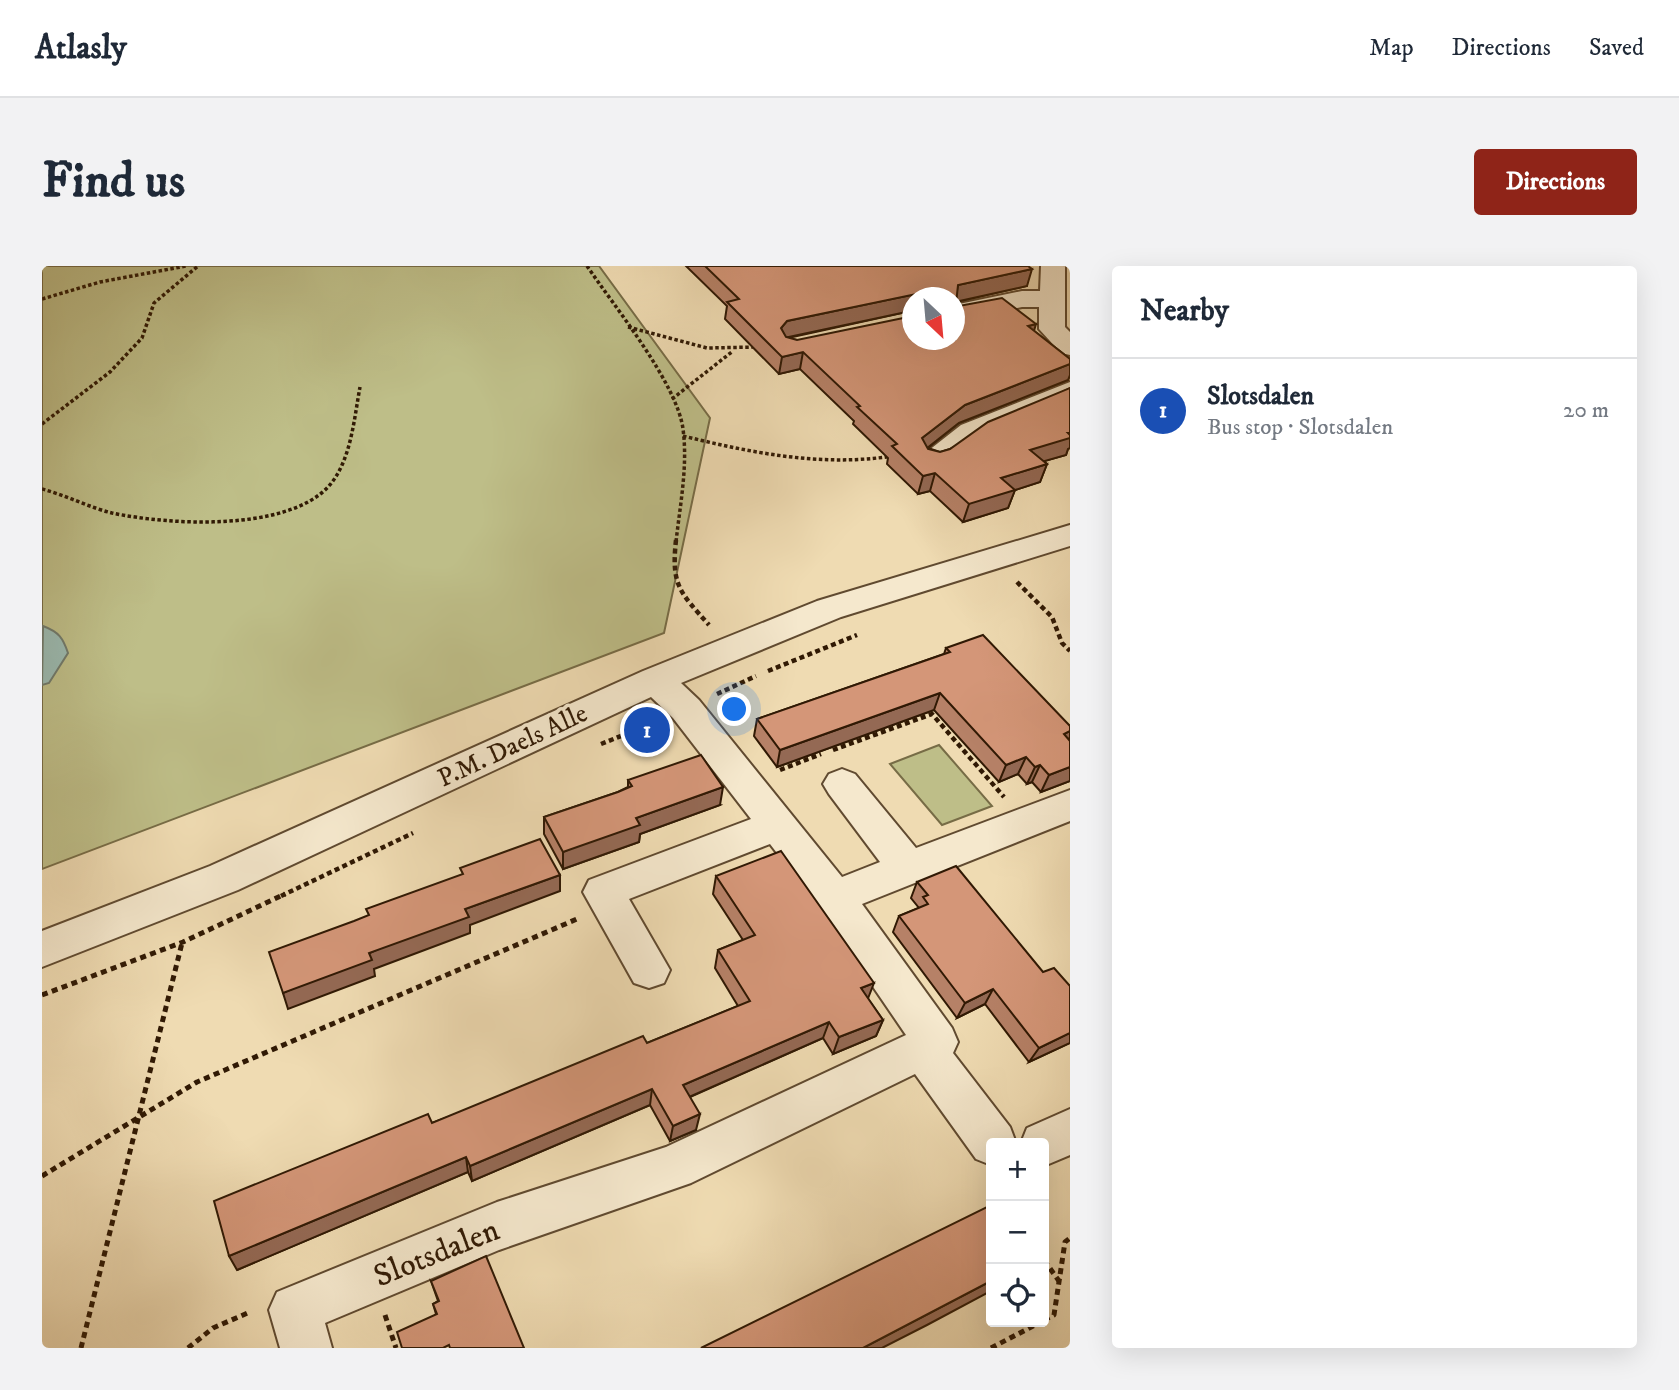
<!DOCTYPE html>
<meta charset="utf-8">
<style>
body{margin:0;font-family:"IM FELL DW Pica",serif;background:#f2f2f3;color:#1f2937}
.controls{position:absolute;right:21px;bottom:21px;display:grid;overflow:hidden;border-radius:7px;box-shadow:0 7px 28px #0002}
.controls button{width:63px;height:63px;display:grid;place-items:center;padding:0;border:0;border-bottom:2px solid #e0e1e3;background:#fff;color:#1f2937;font:35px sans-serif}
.compass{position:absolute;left:860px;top:21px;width:63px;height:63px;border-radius:50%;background:#fff;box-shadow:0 7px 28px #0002;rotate:154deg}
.you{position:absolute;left:693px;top:444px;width:24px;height:24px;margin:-18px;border:5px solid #fff;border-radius:50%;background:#1a73e8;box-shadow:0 0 0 10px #1a73e833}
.badge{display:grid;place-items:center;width:46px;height:46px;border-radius:50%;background:#8f2418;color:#fff;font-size:23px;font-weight:700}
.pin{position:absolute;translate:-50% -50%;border:4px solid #fff;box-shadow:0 2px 7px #0006}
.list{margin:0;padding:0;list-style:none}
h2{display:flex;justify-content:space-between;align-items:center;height:91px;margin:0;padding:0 28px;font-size:30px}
h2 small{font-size:23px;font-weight:400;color:#747a83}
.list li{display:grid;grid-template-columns:46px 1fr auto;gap:21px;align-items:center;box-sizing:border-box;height:105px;padding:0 28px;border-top:2px solid #e0e1e3}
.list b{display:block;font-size:26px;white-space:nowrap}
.list p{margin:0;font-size:23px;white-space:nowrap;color:#747a83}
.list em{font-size:23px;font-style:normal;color:#747a83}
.icon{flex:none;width:38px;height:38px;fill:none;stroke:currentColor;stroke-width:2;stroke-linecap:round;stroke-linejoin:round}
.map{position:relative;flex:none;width:1028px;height:1082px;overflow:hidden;border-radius:7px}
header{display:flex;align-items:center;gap:42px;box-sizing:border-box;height:98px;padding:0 35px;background:#fff;border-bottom:2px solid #e0e1e3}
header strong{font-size:33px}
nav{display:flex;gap:38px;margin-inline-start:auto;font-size:24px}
.intro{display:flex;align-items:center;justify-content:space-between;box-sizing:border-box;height:168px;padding:0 42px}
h1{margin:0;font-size:49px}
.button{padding:18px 32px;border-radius:7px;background:#8f2418;color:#fff;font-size:24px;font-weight:700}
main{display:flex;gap:42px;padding:0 42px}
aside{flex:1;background:#fff;border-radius:7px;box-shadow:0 7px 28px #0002}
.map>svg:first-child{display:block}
.green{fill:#bebe88;stroke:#776c46;stroke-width:2}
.water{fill:#9abab1;stroke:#707a6c;stroke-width:2}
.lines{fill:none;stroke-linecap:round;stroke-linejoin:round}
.street-casing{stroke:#604a30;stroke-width:4}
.path-far2{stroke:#301904;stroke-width:3.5;stroke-dasharray:3.5 2.5;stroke-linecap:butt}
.path-far1{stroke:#301904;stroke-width:4.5;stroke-dasharray:5 3.5;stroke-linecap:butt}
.path{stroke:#301904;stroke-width:5;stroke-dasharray:6 4.5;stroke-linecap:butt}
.street{fill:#f5e8cd;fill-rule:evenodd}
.wall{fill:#b68167;stroke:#301904;stroke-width:2;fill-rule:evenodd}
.shaded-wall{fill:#946954;stroke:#301904;stroke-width:2}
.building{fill:#d49678;stroke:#301904;stroke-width:2;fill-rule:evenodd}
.labels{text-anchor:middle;stroke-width:7;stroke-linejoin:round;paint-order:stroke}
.street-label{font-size:26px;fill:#301904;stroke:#f5e8cd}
.near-street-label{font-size:32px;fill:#301904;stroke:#f5e8cd}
</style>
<header>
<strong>Atlasly</strong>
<nav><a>Map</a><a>Directions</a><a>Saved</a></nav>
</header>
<div class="intro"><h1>Find us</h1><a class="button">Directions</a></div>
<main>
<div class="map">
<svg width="1028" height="1082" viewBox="0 0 1028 1082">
<rect width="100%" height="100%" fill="#efdbb2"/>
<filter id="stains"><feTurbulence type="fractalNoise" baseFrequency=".00286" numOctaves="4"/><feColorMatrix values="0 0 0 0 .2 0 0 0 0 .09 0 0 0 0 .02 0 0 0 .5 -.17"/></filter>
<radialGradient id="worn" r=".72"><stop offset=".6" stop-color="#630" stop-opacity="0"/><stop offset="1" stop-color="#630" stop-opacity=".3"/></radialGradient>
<g class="green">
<path d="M 0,0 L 557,0 L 668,152 L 622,367 L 0,603 Z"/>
<path d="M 897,479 L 950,540 L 900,559 L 848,498 Z"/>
</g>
<path class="water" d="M 1,360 C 17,366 21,372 26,387 L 7,417 L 0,419 Z"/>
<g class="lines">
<defs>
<g id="street">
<path d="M 999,0 L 1023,0 L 1023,61 L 1028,66 L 1028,89 L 1019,87 L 997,63 L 997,41 L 980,41 L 912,55 L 912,39 L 980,25 L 998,25 Z"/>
<path d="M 1028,116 L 1028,134 L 939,171 L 902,198 L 892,201 L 882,198 L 877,192 L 919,159 Z"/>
<path d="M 1028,259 L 1028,280 L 799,351 L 639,417 L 657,434 L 800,611 L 838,596 L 787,528 L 781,518 L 787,508 L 800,503 L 813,508 L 874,582 L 1028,524 L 1028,555 L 820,638 L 910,762 L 916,776 L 911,787 L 968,861 L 974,877 L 949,877 L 949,899 L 934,893 L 873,808 L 649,917 L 457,984 L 283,1057 L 290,1082 L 238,1082 L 227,1044 L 235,1026 L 455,936 L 624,881 L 864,769 L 778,643 L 728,578 L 587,633 L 628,704 L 622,717 L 607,722 L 592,717 L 541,626 L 547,614 L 709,553 L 631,452 L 609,431 L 196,624 L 0,701 L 0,665 L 168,600 L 601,405 L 775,335 Z"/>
<path d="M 1028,843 L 1028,889 L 1002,900 L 1002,877 L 979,877 L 985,862 Z"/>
</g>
</defs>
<use href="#street" class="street-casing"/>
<g class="path-far2">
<path d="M 545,0 C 572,40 635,117 641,163 C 646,200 638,239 634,276"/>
<path d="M 0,33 L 58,16 L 144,0"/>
<path d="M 586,61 L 665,82 L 714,81"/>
<path d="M 630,133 L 691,85"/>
<path d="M 0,158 L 68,106 L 100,72 L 112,37 L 156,0"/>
<path d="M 641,170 C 711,187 779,201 851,190"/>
<path d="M 0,223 C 23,229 49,242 70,247 C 127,259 243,266 286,221 C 309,196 312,153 318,121"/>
</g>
<g class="path-far1">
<path d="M 634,274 C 629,320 638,326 667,359"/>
<path d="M 975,316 L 1010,351 L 1020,377 L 1028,385"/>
<path d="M 726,405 L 815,369"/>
<path d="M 675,428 L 714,410"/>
<path d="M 559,478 L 609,458"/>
<path d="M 791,484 L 890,448 L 962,531"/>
<path d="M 738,504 L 779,488"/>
<path d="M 239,630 L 371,567"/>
</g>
<g class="path">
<path d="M 0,729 L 141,676 L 243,628"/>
<path d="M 0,910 L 155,816 L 535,653"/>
<path d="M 1002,994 L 1017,1015"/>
<path d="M 343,1049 L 354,1082"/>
<path d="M 1002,1054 L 1012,1049 L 1023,976 L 1028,972"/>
<path d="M 39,1082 L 140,677"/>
<path d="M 146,1082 L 171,1062 L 208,1046"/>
<path d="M 949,1082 L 999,1056"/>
</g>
<use href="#street" class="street"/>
</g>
<g class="wall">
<path d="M 644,0 L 986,0 L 985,20 L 914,36 L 914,38 L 917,40 L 992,65 L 1028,93 L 1028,109 L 1026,114 L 917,157 L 886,182 L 898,186 L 908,183 L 1028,122 L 1028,182 L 1026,183 L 1024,189 L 1002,195 L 1005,198 L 998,216 L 973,224 L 966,242 L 921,256 L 888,225 L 876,228 L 845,198 L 846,192 L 811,158 L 812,155 L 758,103 L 737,108 L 683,53 L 685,40 ZM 871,32 L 913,32 L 871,74 L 755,74 L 746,72 L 869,45 L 871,46 Z"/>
<path d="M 904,382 L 1028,460 L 1028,471 L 1027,473 L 1028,475 L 1028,515 L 999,526 L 990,516 L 985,518 L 976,508 L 957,516 L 892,444 L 735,501 L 712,470 L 715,453 L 902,388 Z"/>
<path d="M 586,514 L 678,539 L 598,568 L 597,576 L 521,603 L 502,568 L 502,551 L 576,526 L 586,521 Z"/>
<path d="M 674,610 L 826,733 L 841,754 L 834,770 L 791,788 L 781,772 L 648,831 L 654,864 L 628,875 L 608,839 L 430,915 L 426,906 L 195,1004 L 390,857 L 605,777 L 696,740 L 673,702 L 676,684 L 701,674 L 671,628 Z"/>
<path d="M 875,616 L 1001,706 L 1028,720 L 1028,777 L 987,796 L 943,738 L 915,752 L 851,666 L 857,650 L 877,642 L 869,632 Z"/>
<path d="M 389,1015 L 482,1082 L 394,1048 L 391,1038 L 396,1035 Z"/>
</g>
<g class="shaded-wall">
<path d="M 990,3 L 985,20 L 913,36 L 916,19 Z"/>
<path d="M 874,28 L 873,32 L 871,32 L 869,45 L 742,72 L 739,62 L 745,55 Z"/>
<path d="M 994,58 L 989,75 L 986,60 Z"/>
<path d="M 761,86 L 758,103 L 737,108 L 740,91 Z"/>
<path d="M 1028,98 L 1028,109 L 1026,114 L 917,157 L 875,190 L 880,172 L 923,139 Z"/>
<path d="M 1028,167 L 1028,182 L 1026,183 L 1024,189 L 982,201 L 988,184 Z"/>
<path d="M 1005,198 L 998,216 L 973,224 L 966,242 L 921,256 L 927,238 L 959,212 Z"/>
<path d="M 893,207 L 888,225 L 876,228 L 881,210 Z"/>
<path d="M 898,427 L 892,444 L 735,501 L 738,484 Z"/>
<path d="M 1028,465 L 1028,471 L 1023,481 L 1022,468 Z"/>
<path d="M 984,491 L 976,508 L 957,516 L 964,499 Z"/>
<path d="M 998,499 L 990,516 L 985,518 L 993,501 Z"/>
<path d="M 1028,501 L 1028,515 L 999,526 L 1007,509 Z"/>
<path d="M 681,521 L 678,539 L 598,568 L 597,576 L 521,603 L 521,586 L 594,552 Z"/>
<path d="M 518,609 L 518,625 L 428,659 L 428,667 L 332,703 L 333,710 L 246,743 L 241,727 L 423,643 Z"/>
<path d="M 832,717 L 825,735 L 819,722 Z"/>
<path d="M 951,723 L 943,738 L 915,752 L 923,737 Z"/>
<path d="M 841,754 L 834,770 L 791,788 L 797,771 Z"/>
<path d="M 787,756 L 781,772 L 638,835 L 641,819 Z"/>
<path d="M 1028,767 L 1028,777 L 987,796 L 997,782 Z"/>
<path d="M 610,823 L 608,839 L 430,915 L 428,900 Z"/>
<path d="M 658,848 L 654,864 L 628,875 L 631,860 Z"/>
<path d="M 424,891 L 426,906 L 195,1004 L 187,990 Z"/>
<path d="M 949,1015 L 949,1025 L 885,1059 L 840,1082 L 821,1082 Z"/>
</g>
<g class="building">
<path d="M 663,0 L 986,0 L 990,3 L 916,19 L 914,38 L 917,40 L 960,32 L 994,58 L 986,60 L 1028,93 L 1028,98 L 923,139 L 880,172 L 886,183 L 898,186 L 908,183 L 946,156 L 1028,122 L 1028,167 L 1026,167 L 1028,169 L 1028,172 L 988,184 L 1005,198 L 959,212 L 973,224 L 927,238 L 893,207 L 881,210 L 850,180 L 855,178 L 815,141 L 818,140 L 761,86 L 740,91 L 685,36 L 697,33 ZM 874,28 L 877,32 L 913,32 L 913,74 L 871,74 L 871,50 L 755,74 L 744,71 L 739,62 L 745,55 Z"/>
<path d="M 941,369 L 1028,460 L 1028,465 L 1022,468 L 1028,475 L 1028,501 L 1007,509 L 998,499 L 993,501 L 984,491 L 964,499 L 898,427 L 738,484 L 715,453 L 908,386 L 904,382 Z"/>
<path d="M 659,489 L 681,521 L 594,552 L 598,559 L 521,586 L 502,551 L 576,526 L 590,520 L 586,514 Z"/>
<path d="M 498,573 L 518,609 L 423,643 L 427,651 L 327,687 L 330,694 L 241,727 L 227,686 L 312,655 L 327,649 L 324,643 L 421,608 L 418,602 Z"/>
<path d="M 739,585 L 832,717 L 819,722 L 841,754 L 797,771 L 787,756 L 641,819 L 658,848 L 631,860 L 610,823 L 428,900 L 424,891 L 187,990 L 172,935 L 386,848 L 390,857 L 601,770 L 605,777 L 708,735 L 676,684 L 713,669 L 674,610 Z"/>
<path d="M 914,600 L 1001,706 L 1012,702 L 1028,720 L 1028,767 L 997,782 L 951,723 L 923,737 L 857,650 L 886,638 L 881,631 L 886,629 L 875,616 Z"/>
<path d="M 949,939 L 949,1015 L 821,1082 L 659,1082 Z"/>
<path d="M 444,990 L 482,1082 L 408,1082 L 407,1079 L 401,1082 L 360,1082 L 355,1066 L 395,1048 L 391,1038 L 397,1035 L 389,1015 Z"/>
</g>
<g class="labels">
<g class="street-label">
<text transform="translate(470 479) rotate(-25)" y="9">P.M. Daels Alle</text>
</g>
<g class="near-street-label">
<text transform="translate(394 986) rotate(-22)" y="11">Slotsdalen</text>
</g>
</g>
<rect width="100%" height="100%" filter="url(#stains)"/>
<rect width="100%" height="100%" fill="url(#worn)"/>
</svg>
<div class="controls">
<button>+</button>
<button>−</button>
<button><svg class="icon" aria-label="locate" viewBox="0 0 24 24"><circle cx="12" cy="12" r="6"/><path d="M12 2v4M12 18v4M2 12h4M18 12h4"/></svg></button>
</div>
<svg class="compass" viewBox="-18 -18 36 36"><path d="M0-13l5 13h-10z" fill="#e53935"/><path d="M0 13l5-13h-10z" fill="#747a83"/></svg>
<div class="you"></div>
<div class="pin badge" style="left:605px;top:464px;background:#1a4fb4">1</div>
</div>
<aside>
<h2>Nearby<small></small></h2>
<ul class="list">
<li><span class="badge" style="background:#1a4fb4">1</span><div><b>Slotsdalen</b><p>Bus stop · Slotsdalen</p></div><em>20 m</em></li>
</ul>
</aside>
</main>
